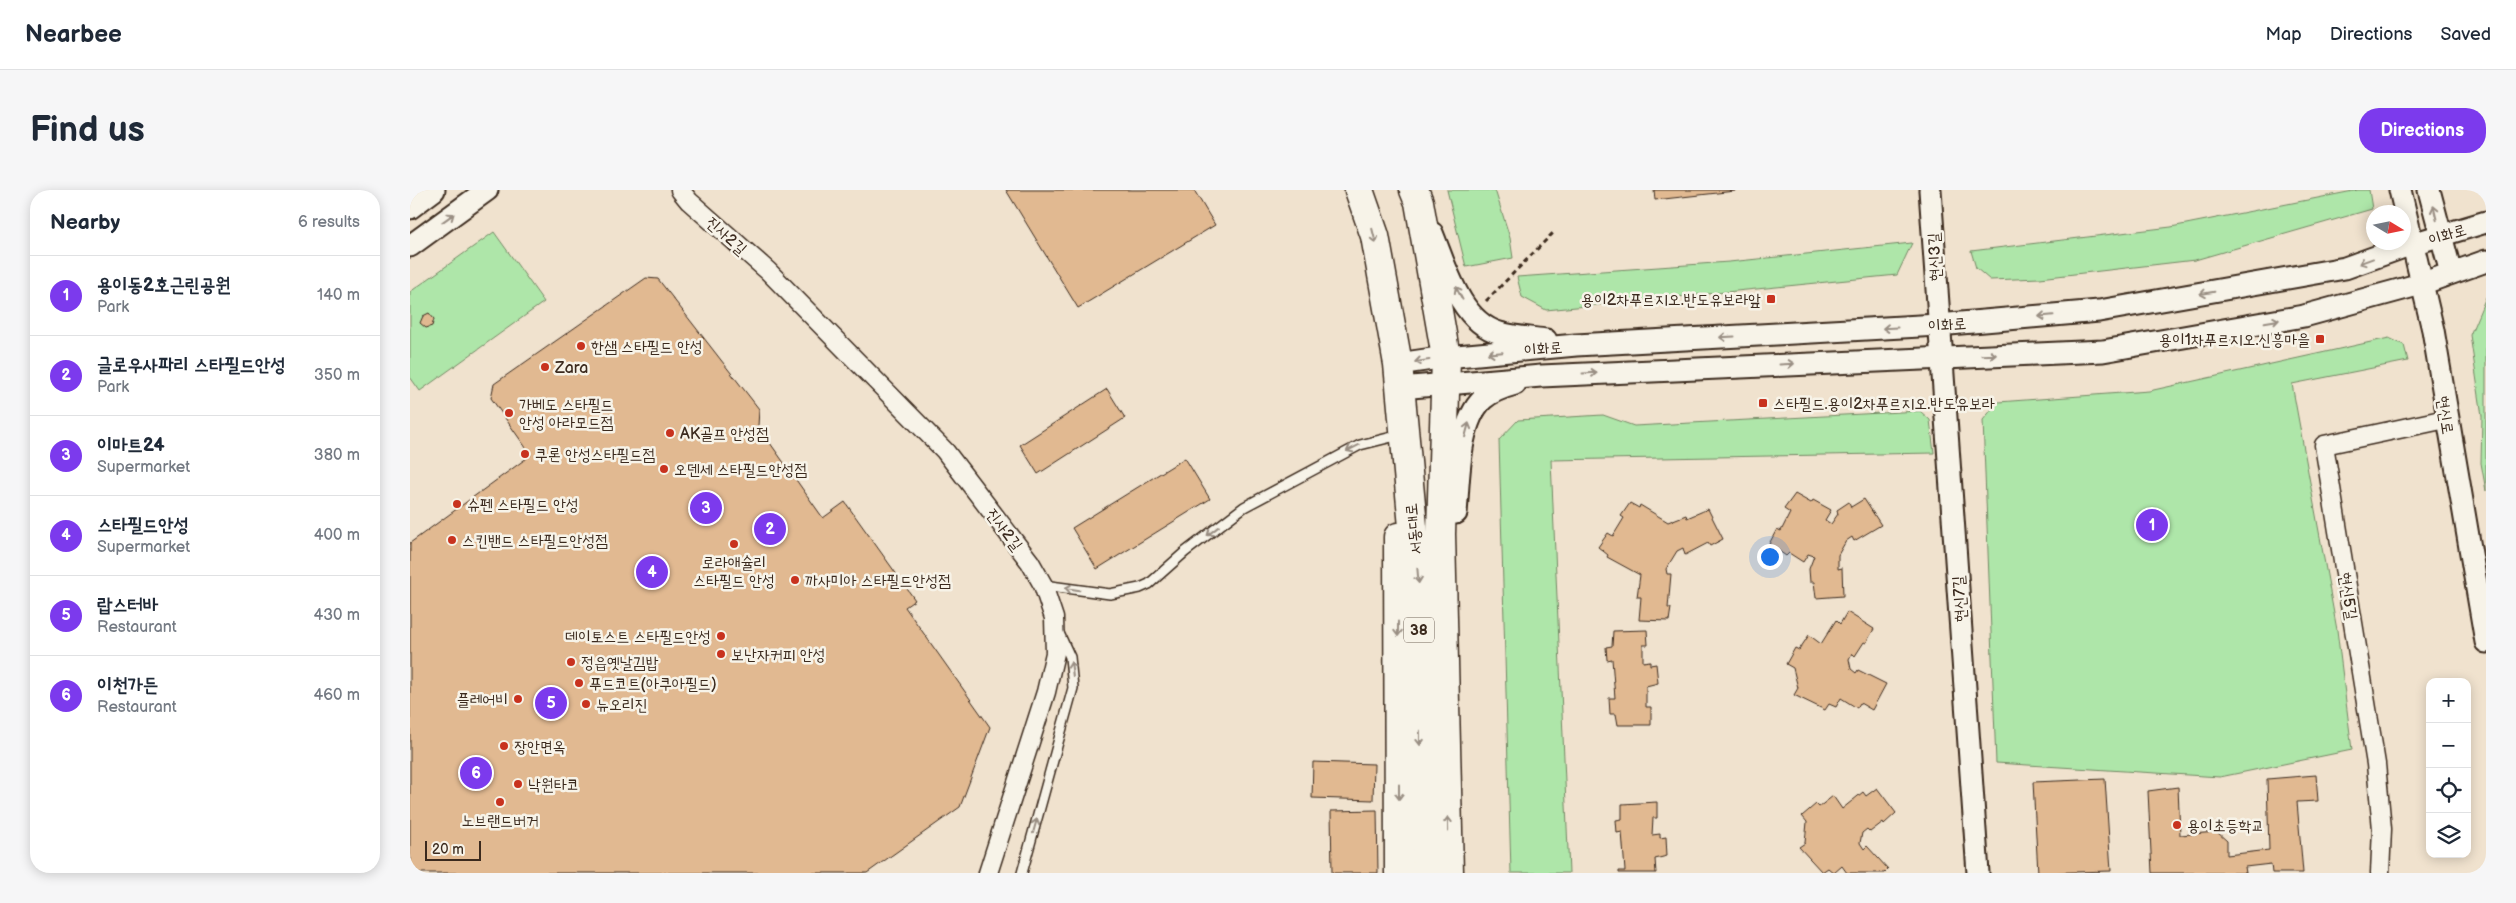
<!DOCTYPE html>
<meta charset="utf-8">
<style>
body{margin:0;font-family:"Balsamiq Sans","Poor Story",sans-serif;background:#f6f6f7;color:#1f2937}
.controls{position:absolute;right:15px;bottom:15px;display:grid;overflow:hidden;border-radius:10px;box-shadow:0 2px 12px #0003}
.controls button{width:45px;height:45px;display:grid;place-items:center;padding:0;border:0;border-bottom:1px solid #e0e1e3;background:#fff;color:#1f2937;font:25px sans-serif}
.compass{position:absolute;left:1956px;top:15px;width:45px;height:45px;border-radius:50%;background:#fff;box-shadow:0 2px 12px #0003;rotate:100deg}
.scale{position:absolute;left:15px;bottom:12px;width:56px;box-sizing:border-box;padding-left:5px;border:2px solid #3b2a1e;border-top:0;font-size:14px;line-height:18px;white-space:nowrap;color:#3b2a1e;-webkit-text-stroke:4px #f7f3e8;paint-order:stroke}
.you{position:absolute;left:1359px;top:366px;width:18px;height:18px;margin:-12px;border:4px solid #fff;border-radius:50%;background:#1a73e8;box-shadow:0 0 0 8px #1a73e833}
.badge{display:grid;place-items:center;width:32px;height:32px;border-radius:50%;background:#7c3aed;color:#fff;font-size:16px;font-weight:700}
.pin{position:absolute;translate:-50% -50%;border:2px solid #fff;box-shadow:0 1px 5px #0006}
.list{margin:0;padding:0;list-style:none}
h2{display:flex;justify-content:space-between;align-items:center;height:65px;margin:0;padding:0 20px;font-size:21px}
h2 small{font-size:16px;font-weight:400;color:#747a83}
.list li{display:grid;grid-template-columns:32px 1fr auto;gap:15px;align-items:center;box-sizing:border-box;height:80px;padding:0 20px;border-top:1px solid #e0e1e3}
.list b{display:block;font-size:19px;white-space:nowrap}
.list p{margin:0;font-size:16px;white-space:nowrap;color:#747a83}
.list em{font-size:16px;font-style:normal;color:#747a83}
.icon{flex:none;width:28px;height:28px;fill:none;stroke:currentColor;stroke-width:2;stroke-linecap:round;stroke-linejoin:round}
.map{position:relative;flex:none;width:2076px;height:683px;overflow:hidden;border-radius:20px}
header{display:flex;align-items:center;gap:30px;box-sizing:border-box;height:70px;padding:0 25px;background:#fff;border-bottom:1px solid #e0e1e3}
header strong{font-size:24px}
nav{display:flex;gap:28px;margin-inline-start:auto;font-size:18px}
.intro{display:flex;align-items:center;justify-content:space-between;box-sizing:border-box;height:120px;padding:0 30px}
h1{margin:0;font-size:35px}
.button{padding:12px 22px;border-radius:20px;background:#7c3aed;color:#fff;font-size:18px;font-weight:700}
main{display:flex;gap:30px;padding:0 30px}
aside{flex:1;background:#fff;border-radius:20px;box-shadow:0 2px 12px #0003}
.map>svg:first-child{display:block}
.green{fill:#aee6a9;stroke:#748864}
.building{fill:#e1b991;stroke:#3b2a1e}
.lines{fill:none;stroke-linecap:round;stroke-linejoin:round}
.service-casing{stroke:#3b2a1e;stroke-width:12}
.minor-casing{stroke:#3b2a1e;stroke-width:21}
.tertiary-casing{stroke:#3b2a1e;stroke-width:25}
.primary-casing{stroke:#3b2a1e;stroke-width:31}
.path{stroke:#3b2a1e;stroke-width:3;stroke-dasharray:5 4;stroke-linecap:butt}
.service{stroke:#f7f3e8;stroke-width:9}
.minor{stroke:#f7f3e8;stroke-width:18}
.tertiary{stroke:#f7f3e8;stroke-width:21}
.primary{stroke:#f7f3e8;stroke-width:28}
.oneway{stroke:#998e83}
.poi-dot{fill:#c8321e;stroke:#f7f3e8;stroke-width:2}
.labels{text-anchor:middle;stroke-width:5;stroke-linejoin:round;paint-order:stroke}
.shield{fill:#f7f3e8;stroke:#73665b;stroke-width:1}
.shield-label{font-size:15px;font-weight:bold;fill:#3b2a1e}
.street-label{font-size:16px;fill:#3b2a1e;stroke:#f7f3e8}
.poi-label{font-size:16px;fill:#3b2a1e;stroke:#f7f3e8;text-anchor:start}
</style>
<header>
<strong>Nearbee</strong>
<nav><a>Map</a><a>Directions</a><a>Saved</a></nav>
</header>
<div class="intro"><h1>Find us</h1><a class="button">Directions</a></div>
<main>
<aside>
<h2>Nearby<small>6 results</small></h2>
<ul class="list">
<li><span class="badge">1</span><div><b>용이동2호근린공원</b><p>Park</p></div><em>140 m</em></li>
<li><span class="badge">2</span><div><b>글로우사파리 스타필드안성</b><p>Park</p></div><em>350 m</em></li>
<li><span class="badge">3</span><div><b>이마트24</b><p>Supermarket</p></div><em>380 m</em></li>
<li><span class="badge">4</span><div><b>스타필드안성</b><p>Supermarket</p></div><em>400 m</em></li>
<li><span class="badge">5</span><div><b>랍스터바</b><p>Restaurant</p></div><em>430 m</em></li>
<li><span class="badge">6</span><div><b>이천가든</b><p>Restaurant</p></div><em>460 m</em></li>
</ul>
</aside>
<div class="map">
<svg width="2076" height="683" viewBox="0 0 2076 683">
<rect width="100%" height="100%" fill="#f0e2ce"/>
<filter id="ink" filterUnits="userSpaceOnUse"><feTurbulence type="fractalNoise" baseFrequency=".02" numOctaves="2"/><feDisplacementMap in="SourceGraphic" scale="10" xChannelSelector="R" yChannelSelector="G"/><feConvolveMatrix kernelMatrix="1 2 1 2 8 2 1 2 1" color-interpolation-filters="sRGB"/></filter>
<g filter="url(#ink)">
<g class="green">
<path d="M 1037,0 L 1085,0 L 1100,48 L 1103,68 L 1056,77 Z"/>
<path d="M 1948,0 L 1959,0 L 1962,19 L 1785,70 L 1630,88 L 1580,90 L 1566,78 L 1561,61 L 1761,37 Z"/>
<path d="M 84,42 L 134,112 L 10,201 L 0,187 L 0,102 Z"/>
<path d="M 1502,53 L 1487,85 L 1136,120 L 1112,107 L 1107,87 L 1319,72 Z"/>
<path d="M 2076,107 L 2076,301 L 2071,273 L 2072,226 L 2060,145 Z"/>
<path d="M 1979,148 L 1994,155 L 1998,171 L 1882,194 L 1927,440 L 1942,560 L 1810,587 L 1586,573 L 1573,230 L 1588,212 L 1739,201 Z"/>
<path d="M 1510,221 L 1520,230 L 1524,263 L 1141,270 L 1159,683 L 1101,683 L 1089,250 L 1108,230 L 1193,225 L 1224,236 Z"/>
</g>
<g class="building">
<path d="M 596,0 L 784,0 L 805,35 L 668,118 Z"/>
<path d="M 1244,0 L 1325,0 L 1325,1 L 1245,10 Z"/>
<path d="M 236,88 L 248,89 L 349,219 L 348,236 L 413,328 L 435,312 L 505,410 L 495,417 L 580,537 L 550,617 L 457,683 L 0,683 L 0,353 L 121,265 L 81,208 L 84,194 Z"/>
<path d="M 19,123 L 24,129 L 22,136 L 16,138 L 10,133 L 13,126 Z"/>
<path d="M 697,199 L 715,228 L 628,284 L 610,255 Z"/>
<path d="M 775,268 L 800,309 L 687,379 L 662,338 Z"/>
<path d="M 1385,304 L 1401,313 L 1403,310 L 1421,320 L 1415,330 L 1421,334 L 1428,324 L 1427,320 L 1439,312 L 1441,317 L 1454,309 L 1471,335 L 1444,351 L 1442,347 L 1436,351 L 1428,365 L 1428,379 L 1432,378 L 1433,406 L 1406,408 L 1404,392 L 1400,392 L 1399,379 L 1404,366 L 1398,364 L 1393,372 L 1379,363 L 1376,366 L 1359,354 L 1367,339 L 1371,341 L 1380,323 L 1374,319 Z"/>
<path d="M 1220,313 L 1229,318 L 1230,315 L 1258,332 L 1276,325 L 1277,328 L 1298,319 L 1313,349 L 1300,356 L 1298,353 L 1275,365 L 1273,358 L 1267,361 L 1256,379 L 1257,384 L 1261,384 L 1258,418 L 1261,418 L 1259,431 L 1229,430 L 1231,407 L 1227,407 L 1230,385 L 1197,367 L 1198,365 L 1188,357 L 1198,343 L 1203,346 L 1214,328 L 1211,326 Z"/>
<path d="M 1437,422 L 1464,439 L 1456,453 L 1454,452 L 1445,466 L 1442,463 L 1439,469 L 1441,479 L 1446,483 L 1448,480 L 1476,494 L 1462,520 L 1450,513 L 1447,518 L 1431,508 L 1426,517 L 1419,514 L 1415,520 L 1384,505 L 1388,498 L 1383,478 L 1376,474 L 1385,458 L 1389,460 L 1399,445 L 1411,454 L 1426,430 L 1430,434 Z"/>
<path d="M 1237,440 L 1238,455 L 1233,455 L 1233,472 L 1240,471 L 1240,475 L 1246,474 L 1248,493 L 1236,496 L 1236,517 L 1241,517 L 1241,535 L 1208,535 L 1206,524 L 1200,524 L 1199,508 L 1205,508 L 1202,469 L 1197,470 L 1196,457 L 1202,456 L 1203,441 Z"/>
<path d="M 903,572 L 964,574 L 963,610 L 902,608 Z"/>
<path d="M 1906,585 L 1908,611 L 1887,612 L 1893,683 L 1862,683 L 1861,674 L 1835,677 L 1836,683 L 1742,683 L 1738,601 L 1768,597 L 1770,645 L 1807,642 L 1817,651 L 1817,665 L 1859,660 L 1857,589 Z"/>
<path d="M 1695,589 L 1701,681 L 1628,683 L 1623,592 Z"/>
<path d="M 1467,598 L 1486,623 L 1474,634 L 1473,632 L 1460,642 L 1457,639 L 1452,643 L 1450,653 L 1454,659 L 1457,656 L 1478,679 L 1474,683 L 1437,683 L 1432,676 L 1424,683 L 1418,678 L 1412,682 L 1389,657 L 1395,653 L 1397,632 L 1392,626 L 1406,614 L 1409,617 L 1423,606 L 1432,619 L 1453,602 L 1456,606 Z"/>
<path d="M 1247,612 L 1247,628 L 1243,628 L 1242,645 L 1250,644 L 1250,648 L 1256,647 L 1257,666 L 1245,669 L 1246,683 L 1209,683 L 1209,681 L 1215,681 L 1212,642 L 1207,643 L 1206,630 L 1212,629 L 1212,614 Z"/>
<path d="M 967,620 L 968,683 L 922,683 L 921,621 Z"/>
</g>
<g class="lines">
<defs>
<g id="service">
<path d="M 633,395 L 700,404 L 730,398 L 739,394 L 775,362 L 834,317 L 950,255 L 990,245"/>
<path d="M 612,683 L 663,498 L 660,467 L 649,443"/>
</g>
<g id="minor">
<path d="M 270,0 L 279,11 L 358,81 L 535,261 L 620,372 L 633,395 L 644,428 L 645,463 L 636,502 L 578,683"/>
<path d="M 1970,683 L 1972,639 L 1966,574 L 1914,255 L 2036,229"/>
</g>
<g id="tertiary">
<path d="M 1520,0 L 1568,683"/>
<path d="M 1990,0 L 2023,140 L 2076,452"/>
<path d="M 2019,0 L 2041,83"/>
<path d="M 0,18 L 24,0"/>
<path d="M 1022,43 C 1036,77 1050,132 1090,143 C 1105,147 1121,148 1136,150"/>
<path d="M 0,56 L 77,0"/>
<path d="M 988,174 L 1036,167 L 1166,155 L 1528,135 L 1689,121 L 1935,78 L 2002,54 L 2076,32"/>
<path d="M 990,198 L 1131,186 L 1693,161 L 1894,126 L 2011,94 L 2076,71"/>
<path d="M 1046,323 C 1049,291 1048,232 1073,209 C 1082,201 1094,197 1105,194"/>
</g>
<g id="primary">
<path d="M 949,0 L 965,46 L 988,174 L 1008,391 L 1014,683"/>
<path d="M 1004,0 L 1009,12 L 1036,167 L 1031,344 L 1039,683"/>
<path d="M 988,347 L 989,683"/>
</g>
</defs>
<use href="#service" class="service-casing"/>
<use href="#minor" class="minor-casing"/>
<use href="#tertiary" class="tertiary-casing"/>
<use href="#primary" class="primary-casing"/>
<path class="path" d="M 1076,111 L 1145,41"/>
<use href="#service" class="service"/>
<use href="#minor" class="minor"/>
<use href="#tertiary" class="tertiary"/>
<use href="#primary" class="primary"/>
</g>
<defs><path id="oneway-shaft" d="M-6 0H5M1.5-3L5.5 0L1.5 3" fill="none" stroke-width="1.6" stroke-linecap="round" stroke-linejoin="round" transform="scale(1.25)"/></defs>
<g class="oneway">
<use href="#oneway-shaft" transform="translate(2025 23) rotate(-103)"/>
<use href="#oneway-shaft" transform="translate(38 28) rotate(-36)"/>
<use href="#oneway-shaft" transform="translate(964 46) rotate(76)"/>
<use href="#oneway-shaft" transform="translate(1956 71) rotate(160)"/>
<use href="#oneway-shaft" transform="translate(1049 103) rotate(-118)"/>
<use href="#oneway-shaft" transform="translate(1797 103) rotate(170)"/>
<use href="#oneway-shaft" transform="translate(1636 126) rotate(175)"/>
<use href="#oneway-shaft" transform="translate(1862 131) rotate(-10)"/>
<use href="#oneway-shaft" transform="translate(1480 138) rotate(177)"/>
<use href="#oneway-shaft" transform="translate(1317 147) rotate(177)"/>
<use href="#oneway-shaft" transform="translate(1085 163) rotate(175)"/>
<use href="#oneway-shaft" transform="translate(1579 165) rotate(-2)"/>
<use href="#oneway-shaft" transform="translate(1012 171) rotate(172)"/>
<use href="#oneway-shaft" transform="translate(1377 174) rotate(-3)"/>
<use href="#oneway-shaft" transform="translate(1180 183) rotate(-3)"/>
<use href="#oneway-shaft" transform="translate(1057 240) rotate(-75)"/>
<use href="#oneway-shaft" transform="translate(943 258) rotate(153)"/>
<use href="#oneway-shaft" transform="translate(803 341) rotate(142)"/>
<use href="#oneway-shaft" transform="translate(1008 386) rotate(85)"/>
<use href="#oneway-shaft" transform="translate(662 399) rotate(-171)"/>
<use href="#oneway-shaft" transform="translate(988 439) rotate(90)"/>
<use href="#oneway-shaft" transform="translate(662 479) rotate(-97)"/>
<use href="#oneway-shaft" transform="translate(1010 548) rotate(89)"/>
<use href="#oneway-shaft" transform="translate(989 602) rotate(90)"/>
<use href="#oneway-shaft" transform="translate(1038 634) rotate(-91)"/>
<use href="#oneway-shaft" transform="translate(625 636) rotate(-74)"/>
</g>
</g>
<g class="poi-dot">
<rect x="1356" y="104" width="10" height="10" rx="2.5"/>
<rect x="1905" y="144" width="10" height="10" rx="2.5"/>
<circle cx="171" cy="156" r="5"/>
<circle cx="135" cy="177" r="5"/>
<rect x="1348" y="208" width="10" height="10" rx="2.5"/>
<circle cx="99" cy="223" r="5"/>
<circle cx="260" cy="243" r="5"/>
<circle cx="115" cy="264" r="5"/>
<circle cx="254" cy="279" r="5"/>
<circle cx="47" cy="314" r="5"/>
<circle cx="42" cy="350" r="5"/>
<circle cx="324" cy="354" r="5"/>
<circle cx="385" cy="390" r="5"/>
<circle cx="311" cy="446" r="5"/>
<circle cx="311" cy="464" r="5"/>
<circle cx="161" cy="472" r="5"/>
<circle cx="169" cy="493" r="5"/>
<circle cx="108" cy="509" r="5"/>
<circle cx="176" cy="514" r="5"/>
<circle cx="94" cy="556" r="5"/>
<circle cx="108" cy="594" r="5"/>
<circle cx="90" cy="612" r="5"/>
<circle cx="1767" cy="635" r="5"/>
</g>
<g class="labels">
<rect class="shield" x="994" y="427.5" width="30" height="25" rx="4"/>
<g class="shield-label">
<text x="1009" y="445">38</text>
</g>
<g class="street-label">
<text transform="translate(2037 44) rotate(-17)" y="6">이화로</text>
<text transform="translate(317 45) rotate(42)" y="6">진사2길</text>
<text transform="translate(1524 67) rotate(-93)" y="6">현신3길</text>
<text transform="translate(1537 134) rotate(-4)" y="6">이화로</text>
<text transform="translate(1133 158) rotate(-5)" y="6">이화로</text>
<text transform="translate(2036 225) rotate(81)" y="6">현신로</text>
<text transform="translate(595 339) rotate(53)" y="6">진사2길</text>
<text transform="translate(1003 339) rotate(-96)" y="6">서동대로</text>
<text transform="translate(1939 406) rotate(81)" y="6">현신5길</text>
<text transform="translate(1549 409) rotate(-94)" y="6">현신7길</text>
</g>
<g class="poi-label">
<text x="1351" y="115" text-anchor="end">용이2차푸르지오.반도유보라앞</text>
<text x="1900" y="155" text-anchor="end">용이1차푸르지오.신흥마을</text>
<text x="181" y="162">한샘 스타필드 안성</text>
<text x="145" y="183">Zara</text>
<text x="1363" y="219">스타필드.용이2차푸르지오.반도유보라</text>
<text x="109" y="220">가베도 스타필드<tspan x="109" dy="18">안성 아라모드점</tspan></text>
<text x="270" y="249">AK골프 안성점</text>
<text x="125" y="270">쿠론 안성스타필드점</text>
<text x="264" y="285">오덴세 스타필드안성점</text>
<text x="57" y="320">슈펜 스타필드 안성</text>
<text x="52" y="356">스킨밴드 스타필드안성점</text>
<text x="324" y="378" text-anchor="middle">로라애슐리<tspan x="324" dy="18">스타필드 안성</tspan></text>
<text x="395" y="396">까사미아 스타필드안성점</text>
<text x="301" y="452" text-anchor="end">데이토스트 스타필드안성</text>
<text x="321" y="470">보난자커피 안성</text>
<text x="171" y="478">정읍옛날김밥</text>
<text x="179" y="499">푸드코트(아쿠아필드)</text>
<text x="98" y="515" text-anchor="end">플레어비</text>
<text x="186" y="520">뉴오리진</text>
<text x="104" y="562">장안면옥</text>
<text x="118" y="600">낙원타코</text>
<text x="90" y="636" text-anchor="middle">노브랜드버거</text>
<text x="1777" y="641">용이초등학교</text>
</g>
</g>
</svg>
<div class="controls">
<button>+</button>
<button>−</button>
<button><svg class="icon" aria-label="locate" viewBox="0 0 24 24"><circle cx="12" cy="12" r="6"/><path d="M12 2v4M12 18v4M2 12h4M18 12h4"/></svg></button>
<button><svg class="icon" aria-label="layers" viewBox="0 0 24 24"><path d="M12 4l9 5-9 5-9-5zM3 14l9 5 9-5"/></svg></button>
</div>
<svg class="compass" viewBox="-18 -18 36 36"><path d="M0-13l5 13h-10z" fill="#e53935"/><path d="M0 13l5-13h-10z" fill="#747a83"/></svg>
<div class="scale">20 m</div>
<div class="you"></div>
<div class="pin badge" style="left:1742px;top:335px">1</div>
<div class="pin badge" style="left:360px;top:339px">2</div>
<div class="pin badge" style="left:296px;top:318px">3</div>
<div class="pin badge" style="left:242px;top:382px">4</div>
<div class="pin badge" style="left:141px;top:513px">5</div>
<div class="pin badge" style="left:66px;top:583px">6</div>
</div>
</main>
